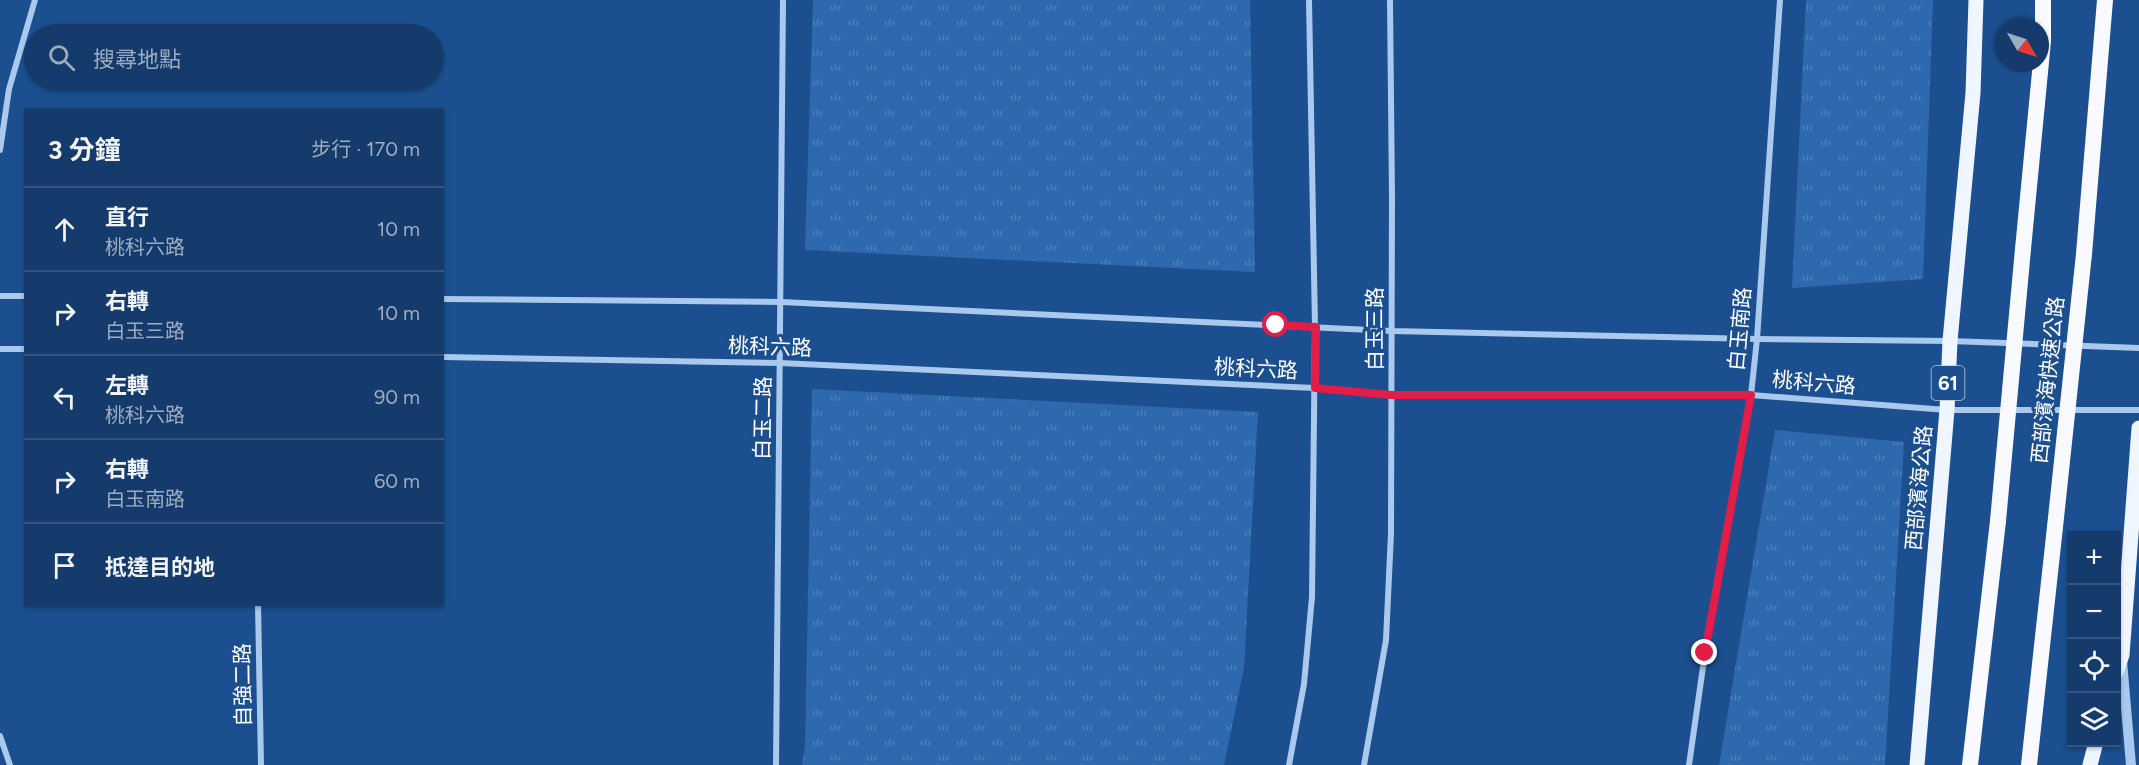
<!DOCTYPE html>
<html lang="zh-TW">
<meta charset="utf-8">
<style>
body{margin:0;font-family:Figtree,"Noto Sans TC",sans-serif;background:#214673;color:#f1f3f6}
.controls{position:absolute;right:18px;bottom:18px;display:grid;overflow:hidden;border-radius:0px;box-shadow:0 2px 4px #0004}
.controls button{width:54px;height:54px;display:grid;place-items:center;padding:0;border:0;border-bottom:2px solid #33557e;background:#143b6b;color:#f1f3f6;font:30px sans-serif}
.compass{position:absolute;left:1995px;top:18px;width:54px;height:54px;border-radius:50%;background:#143b6b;box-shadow:0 2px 4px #0004;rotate:129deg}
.stop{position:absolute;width:18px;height:18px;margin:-14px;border:4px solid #e11d48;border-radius:50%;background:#fff}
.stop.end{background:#e11d48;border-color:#fff;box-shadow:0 2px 6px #0008}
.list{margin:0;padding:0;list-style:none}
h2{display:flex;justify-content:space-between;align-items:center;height:78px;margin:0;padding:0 24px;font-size:26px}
h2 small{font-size:20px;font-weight:400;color:#9dadc1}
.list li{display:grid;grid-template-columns:39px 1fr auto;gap:18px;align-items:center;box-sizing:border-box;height:84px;padding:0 24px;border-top:2px solid #33557e}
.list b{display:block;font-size:22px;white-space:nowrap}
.list p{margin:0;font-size:20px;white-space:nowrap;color:#9dadc1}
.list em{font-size:20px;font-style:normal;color:#9dadc1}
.icon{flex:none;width:33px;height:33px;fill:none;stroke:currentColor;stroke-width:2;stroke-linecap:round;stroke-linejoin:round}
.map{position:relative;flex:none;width:2139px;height:765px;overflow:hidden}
.search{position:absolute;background:#143b6b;box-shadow:0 2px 4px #0004;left:24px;top:24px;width:420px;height:66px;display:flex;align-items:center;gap:15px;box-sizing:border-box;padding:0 21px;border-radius:33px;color:#9dadc1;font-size:22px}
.panel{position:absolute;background:#143b6b;box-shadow:0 2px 4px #0004;left:24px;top:108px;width:420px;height:498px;border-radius:0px}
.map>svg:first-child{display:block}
.park{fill:url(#park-tufts)}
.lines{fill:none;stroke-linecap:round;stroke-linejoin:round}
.minor{stroke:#a9c9ee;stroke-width:6}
.tertiary{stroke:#a9c9ee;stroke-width:10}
.primary{stroke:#f0f6ff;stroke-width:15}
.trunk{stroke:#f8faff;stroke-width:16}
.trunk-bridge{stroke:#f8faff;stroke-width:16}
.route{stroke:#e11d48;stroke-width:8}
.labels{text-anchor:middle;stroke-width:6;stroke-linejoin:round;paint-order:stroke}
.shield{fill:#1b4f8f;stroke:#bbcadd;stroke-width:1.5}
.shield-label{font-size:20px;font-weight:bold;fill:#fff}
.street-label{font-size:21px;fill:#fff;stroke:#1b4f8f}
</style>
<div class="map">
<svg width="2139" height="765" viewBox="0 0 2139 765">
<defs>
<pattern id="park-tufts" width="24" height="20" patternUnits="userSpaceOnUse" patternTransform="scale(1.5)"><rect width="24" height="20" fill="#2e69ad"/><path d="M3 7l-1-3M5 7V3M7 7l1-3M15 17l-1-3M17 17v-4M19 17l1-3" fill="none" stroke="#4d80b9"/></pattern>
</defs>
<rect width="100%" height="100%" fill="#1b4f8f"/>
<g class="park">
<path d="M 813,0 L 1250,0 L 1255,272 L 805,250 Z"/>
<path d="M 1806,0 L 1933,0 L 1923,279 L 1792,288 Z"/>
<path d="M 812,389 L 1258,412 L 1244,668 L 1224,765 L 802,765 L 805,746 Z"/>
<path d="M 1775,430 L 1904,442 L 1885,765 L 1719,765 Z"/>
</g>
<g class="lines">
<g class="minor">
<path d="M 0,150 L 9,89 L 35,0"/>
<path d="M 0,296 L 26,296"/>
<path d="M 442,299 L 781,302 L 1392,331 L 1757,339 L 1950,341 L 2139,348"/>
<path d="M 0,349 L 26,349"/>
<path d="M 442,357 L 780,363 L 1315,388 L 1391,395 L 1751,395 L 1947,410 L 2139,410"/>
<path d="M 258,604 L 261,765"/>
<path d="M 0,736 L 10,765"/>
<path d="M 776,765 L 783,0"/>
<path d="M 1289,765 L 1304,684 L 1312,597 L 1315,327 L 1309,0"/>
<path d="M 1364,765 L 1386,640 L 1391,533 L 1392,198 L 1390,0"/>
<path d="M 1689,765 L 1705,653 L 1751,395 L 1757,339 L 1780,0"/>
</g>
<path class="tertiary" d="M 2122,661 L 2131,765"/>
<g class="primary">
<path d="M 2116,672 L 2122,655 L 2139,428"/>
<path d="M 1917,765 L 1947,410 L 1950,341 L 1973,93 L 1976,0"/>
<path d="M 2090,765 L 2096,742"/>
</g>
<g class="trunk">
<path d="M 2023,249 L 2043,41 L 2043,0"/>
<path d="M 2084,254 L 2105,0"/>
<path d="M 1970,765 L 1998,521"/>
<path d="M 2029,765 L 2055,527"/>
</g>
<g class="trunk-bridge">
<path d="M 1998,521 L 2023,249"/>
<path d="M 2055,527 L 2084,254"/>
</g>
</g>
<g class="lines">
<path class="route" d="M 1276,325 L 1316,327 L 1315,388 L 1391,395 L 1751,395 L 1705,653"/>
</g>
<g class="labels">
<rect class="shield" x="1931.5" y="366" width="33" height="34" rx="4.5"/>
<g class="shield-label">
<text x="1948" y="390">61</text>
</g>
<g class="street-label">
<text transform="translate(1375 329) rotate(-90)" y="7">白玉三路</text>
<text transform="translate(1740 329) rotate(-85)" y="7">白玉南路</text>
<text transform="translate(770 347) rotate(2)" y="7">桃科六路</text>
<text transform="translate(1256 369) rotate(3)" y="7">桃科六路</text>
<text transform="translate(2048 380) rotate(-84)" y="7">西部濱海快速公路</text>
<text transform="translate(1814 383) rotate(5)" y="7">桃科六路</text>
<text transform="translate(763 418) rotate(-89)" y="7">白玉二路</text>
<text transform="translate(1919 488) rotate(-85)" y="7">西部濱海公路</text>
<text transform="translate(243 685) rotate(-91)" y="7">自強二路</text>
</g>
</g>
</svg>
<div class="controls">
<button>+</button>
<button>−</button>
<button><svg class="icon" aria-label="locate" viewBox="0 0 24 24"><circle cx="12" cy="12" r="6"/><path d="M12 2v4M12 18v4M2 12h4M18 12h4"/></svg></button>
<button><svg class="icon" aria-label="layers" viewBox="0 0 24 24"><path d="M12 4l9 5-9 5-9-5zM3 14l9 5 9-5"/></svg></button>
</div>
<svg class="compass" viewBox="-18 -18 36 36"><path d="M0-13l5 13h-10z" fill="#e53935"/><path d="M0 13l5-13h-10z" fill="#9dadc1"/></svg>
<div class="stop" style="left:1276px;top:325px"></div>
<div class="stop end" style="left:1705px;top:653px"></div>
<div class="search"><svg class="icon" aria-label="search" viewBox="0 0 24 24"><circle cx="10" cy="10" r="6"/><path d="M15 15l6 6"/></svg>搜尋地點</div>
<section class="panel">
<h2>3 分鐘<small>步行 · 170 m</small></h2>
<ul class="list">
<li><svg class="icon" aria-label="ahead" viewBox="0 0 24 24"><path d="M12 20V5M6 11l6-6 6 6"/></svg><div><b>直行</b><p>桃科六路</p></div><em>10 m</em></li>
<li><svg class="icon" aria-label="right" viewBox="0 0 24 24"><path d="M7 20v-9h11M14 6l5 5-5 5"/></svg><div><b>右轉</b><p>白玉三路</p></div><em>10 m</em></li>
<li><svg class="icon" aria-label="left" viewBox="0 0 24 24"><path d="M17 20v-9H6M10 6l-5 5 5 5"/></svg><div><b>左轉</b><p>桃科六路</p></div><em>90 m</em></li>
<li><svg class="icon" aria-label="right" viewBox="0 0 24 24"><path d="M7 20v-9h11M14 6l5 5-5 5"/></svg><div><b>右轉</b><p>白玉南路</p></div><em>60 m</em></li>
<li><svg class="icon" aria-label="arrive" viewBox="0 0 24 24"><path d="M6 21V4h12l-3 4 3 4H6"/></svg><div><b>抵達目的地</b></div></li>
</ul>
</section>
</div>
